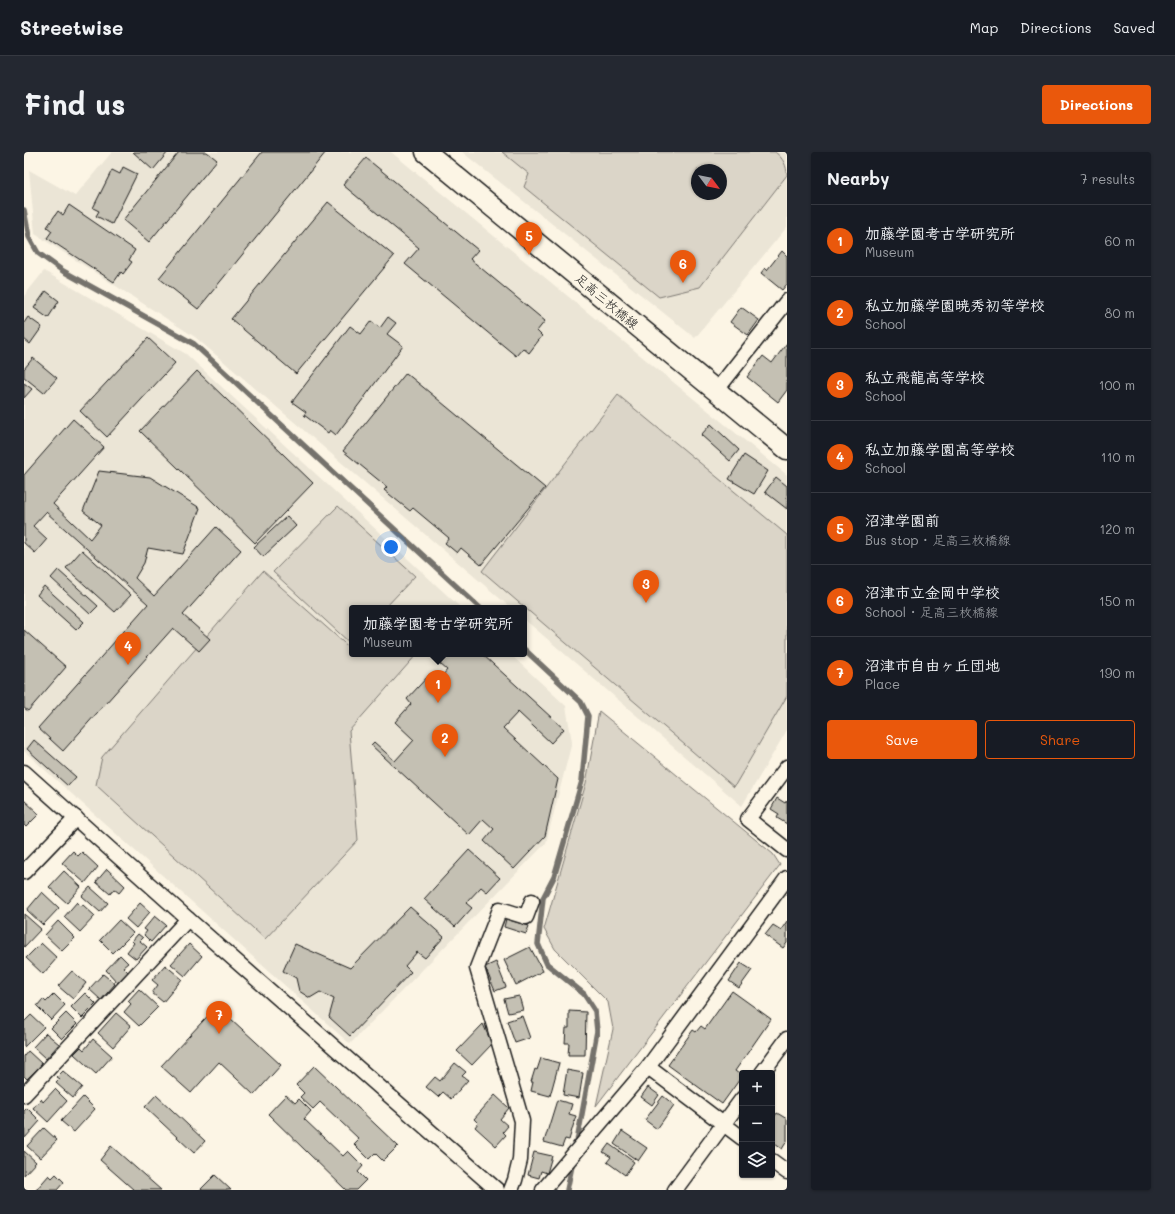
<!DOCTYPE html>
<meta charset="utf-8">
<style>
body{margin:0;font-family:Mali,"Klee One",sans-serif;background:#242831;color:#f1f3f6}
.controls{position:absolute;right:12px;bottom:12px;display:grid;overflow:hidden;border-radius:4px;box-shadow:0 1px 3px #0004}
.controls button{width:36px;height:36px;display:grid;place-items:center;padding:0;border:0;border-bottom:1px solid #363941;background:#171b24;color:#f1f3f6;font:20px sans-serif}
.compass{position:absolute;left:667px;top:12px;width:36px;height:36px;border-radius:50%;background:#171b24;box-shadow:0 1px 3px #0004;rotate:122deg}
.you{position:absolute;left:367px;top:395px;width:14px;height:14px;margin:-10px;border:3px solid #fff;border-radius:50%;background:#1a73e8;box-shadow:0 0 0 6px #1a73e833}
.badge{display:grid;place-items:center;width:26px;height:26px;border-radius:50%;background:#ea580c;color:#fff;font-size:13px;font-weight:700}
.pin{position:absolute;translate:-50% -33px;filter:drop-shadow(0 1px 2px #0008)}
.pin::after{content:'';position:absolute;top:21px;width:14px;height:12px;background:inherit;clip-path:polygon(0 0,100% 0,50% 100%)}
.popup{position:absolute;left:325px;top:453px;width:178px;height:52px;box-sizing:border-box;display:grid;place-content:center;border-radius:4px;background:#171b24;filter:drop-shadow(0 1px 3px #0005);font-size:13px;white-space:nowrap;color:#9ea1a6}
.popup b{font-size:15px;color:#f1f3f6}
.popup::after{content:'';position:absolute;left:50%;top:100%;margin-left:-8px;border:8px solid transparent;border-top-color:#171b24}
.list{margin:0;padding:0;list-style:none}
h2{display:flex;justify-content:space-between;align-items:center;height:52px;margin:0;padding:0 16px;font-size:17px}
h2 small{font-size:13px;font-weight:400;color:#9ea1a6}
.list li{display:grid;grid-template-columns:26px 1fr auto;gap:12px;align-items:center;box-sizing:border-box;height:72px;padding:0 16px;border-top:1px solid #363941}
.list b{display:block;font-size:15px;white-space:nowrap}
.list p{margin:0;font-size:13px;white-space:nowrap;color:#9ea1a6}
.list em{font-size:13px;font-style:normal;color:#9ea1a6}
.actions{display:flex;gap:8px;padding:12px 16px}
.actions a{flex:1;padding:9px 0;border:1px solid #ea580c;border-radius:4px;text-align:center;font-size:14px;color:#ea580c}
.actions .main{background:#ea580c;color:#fff}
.icon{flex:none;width:22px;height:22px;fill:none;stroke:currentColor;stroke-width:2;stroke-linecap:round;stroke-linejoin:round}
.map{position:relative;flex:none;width:763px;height:1038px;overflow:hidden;border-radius:4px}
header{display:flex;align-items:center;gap:24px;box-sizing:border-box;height:56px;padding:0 20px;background:#171b24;border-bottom:1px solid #363941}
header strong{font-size:19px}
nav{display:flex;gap:22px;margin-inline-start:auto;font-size:14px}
.intro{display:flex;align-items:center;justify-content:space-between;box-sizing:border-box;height:96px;padding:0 24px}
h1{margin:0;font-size:28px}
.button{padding:10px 18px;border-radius:4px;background:#ea580c;color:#fff;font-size:14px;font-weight:700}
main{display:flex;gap:24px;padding:0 24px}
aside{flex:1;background:#171b24;border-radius:4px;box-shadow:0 1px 3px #0004}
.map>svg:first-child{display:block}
.built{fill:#ebe5d6;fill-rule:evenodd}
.green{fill:#dbd5c8;stroke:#7c7872;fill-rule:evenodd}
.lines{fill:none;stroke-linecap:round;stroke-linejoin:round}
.stream{stroke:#75726c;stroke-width:5.5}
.building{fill:#c4c0b3;stroke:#1c1c1c}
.minor-casing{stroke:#1c1c1c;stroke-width:17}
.secondary-casing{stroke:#1c1c1c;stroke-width:23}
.minor{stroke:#fcf5e5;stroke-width:14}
.secondary{stroke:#fcf5e5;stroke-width:20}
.labels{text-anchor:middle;stroke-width:4;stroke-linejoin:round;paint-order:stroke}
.street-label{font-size:13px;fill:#1c1c1c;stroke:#fcf5e5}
</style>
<header>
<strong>Streetwise</strong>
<nav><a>Map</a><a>Directions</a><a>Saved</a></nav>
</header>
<div class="intro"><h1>Find us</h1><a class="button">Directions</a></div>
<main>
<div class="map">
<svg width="763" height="1038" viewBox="0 0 763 1038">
<rect width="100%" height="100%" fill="#fcf5e5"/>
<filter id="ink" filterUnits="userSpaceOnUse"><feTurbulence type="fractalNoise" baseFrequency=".025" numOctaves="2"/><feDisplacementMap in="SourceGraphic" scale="8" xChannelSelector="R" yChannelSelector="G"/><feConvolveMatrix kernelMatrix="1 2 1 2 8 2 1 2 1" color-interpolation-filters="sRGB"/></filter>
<g filter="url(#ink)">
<g class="built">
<path d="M 88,0 L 367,0 L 763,323 L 763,578 L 718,654 L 500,467 L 500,456 L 487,456 L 171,185 L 11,82 L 5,18 L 51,44 Z"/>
<path d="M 438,0 L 763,0 L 763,75 L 671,186 ZM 673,18 L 697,18 L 697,42 L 673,42 Z"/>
<path d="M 20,119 L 162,202 L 437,456 L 328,456 L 328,502 L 486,502 L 542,554 L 548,590 L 522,691 L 326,892 L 0,599 L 0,144 Z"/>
</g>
<g class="green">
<path d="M 478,0 L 751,0 C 759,6 763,14 763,23 L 676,135 L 635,145 L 500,35 L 505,22 ZM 673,18 L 697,18 L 697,42 L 673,42 Z"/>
<path d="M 594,243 L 763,383 L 763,544 L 710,635 L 458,419 Z"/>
<path d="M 314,354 L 391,424 L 361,456 L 328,456 L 328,491 L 327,492 L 249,420 Z"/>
<path d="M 239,419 L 328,498 L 328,502 L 393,502 L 325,579 L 334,688 L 241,787 L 72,633 L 78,605 Z"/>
<path d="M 575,559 L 749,702 L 756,713 L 572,954 L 589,877 L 584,850 L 531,797 L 520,777 L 562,631 Z"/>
</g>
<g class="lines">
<g class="stream">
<path d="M 0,58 L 5,85 L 14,101 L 39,119 L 170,192 L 456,456"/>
<path d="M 500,497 L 557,550 L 564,564 L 558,629 L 530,725 L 519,746 L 514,792 L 523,812 L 560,842 L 571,859 L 573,879 L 552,995"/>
<path d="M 543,1038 L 549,1009"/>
</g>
</g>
<g class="building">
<path d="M 109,0 L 144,0 L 129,18 Z"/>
<path d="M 155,0 L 183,0 L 193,8 L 125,90 L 99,68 Z"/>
<path d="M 238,0 L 302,0 L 174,157 L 135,126 Z"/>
<path d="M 342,6 L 454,98 L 446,107 L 521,169 L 513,179 L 518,184 L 505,201 L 499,196 L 492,204 L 381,112 L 395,96 L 319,33 Z"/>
<path d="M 99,15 L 113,22 L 88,72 L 72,64 L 75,59 L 69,56 L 88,18 L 96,22 Z"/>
<path d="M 304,50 L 370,104 L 272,222 L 207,167 Z"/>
<path d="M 45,53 L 111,98 L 105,108 L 108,110 L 99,122 L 97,120 L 90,130 L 23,86 L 28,79 L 23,75 L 34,59 L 39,63 Z"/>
<path d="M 758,99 L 763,104 L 763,132 L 758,138 L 737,121 L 741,116 L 743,118 Z"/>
<path d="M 22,139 L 35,149 L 24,166 L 10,156 Z"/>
<path d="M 717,155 L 735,168 L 724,183 L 706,170 Z"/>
<path d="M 4,165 L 18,175 L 6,192 L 0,187 L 0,171 Z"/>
<path d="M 364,165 L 372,171 L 363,182 L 379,194 L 312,283 L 306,278 L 304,281 L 280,263 L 282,260 L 268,250 L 326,174 L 337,182 L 347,169 L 356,176 Z"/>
<path d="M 124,186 L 151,211 L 83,285 L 56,259 Z"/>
<path d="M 763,191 L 763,238 L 754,250 L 723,225 L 739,204 L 748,211 Z"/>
<path d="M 9,206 L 33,226 L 20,241 L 0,225 L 0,217 Z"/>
<path d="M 173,219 L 289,331 L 231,391 L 116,279 Z"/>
<path d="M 382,221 L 521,336 L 457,413 L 437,396 L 433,401 L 421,391 L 425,386 L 389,356 L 386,359 L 360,338 L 363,335 L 319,299 Z"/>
<path d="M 0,231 L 8,237 L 0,246 Z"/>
<path d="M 49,267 L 80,295 L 29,352 L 66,387 L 77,373 L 59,359 L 75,319 L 126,325 L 176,356 L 159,402 L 124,396 L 120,411 L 111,426 L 130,444 L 192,375 L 217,398 L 159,463 L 186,487 L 175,499 L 149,476 L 39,599 L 14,576 L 124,452 L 22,360 L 9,374 L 23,387 L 11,401 L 0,391 L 0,323 Z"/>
<path d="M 687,272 L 715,298 L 706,309 L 677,283 Z"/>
<path d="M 720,303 L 744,319 L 730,342 L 705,327 Z"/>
<path d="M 752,325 L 763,334 L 763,357 L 741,340 Z"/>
<path d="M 263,364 L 272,374 L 239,405 L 230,395 Z"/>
<path d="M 58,398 L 107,443 L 91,460 L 42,416 Z"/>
<path d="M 34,418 L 74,454 L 66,462 L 27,426 Z"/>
<path d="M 20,434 L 60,470 L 52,478 L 13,443 Z"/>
<path d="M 0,478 L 42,515 L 4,559 L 0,556 Z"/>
<path d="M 426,502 L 458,502 L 540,577 L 527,591 L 494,560 L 479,576 L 534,627 L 521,684 L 490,717 L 460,689 L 470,677 L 459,667 L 445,683 L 347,593 L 350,590 L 371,609 L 390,588 L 371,570 L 387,552 L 383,547 L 406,522 L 414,529 L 423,518 L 416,512 Z"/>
<path d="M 10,588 L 52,625 L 44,634 L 3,597 Z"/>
<path d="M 753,646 L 761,651 L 763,648 L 763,672 L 753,666 L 755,662 L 747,657 Z"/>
<path d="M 0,648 L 15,662 L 2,675 L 0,673 Z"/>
<path d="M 445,698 L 476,726 L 463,740 L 457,735 L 442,751 L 448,756 L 431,775 L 400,747 Z"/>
<path d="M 49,699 L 54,704 L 58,700 L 74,715 L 61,731 L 38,711 Z"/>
<path d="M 83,717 L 101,734 L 95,741 L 90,737 L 86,742 L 72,730 Z"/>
<path d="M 40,719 L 57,735 L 43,751 L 25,735 Z"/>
<path d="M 66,735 L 84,751 L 76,760 L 58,744 Z"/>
<path d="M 18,740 L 35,756 L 19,773 L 3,758 Z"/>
<path d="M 53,750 L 57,754 L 59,753 L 71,764 L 56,780 L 40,765 Z"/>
<path d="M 116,751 L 126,760 L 112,776 L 102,767 Z"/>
<path d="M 386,755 L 420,785 L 401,806 L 393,800 L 381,814 L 387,820 L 326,884 L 305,865 L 310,847 L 296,840 L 286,846 L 275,839 L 272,826 L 259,819 L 271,792 L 326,816 Z"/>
<path d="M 0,762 L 17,777 L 0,795 Z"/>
<path d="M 131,764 L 142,773 L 127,790 L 120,783 L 123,779 L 120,777 Z"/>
<path d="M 482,767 L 505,774 L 502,782 L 480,775 Z"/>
<path d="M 95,768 L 109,781 L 89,801 L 76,788 Z"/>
<path d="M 34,769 L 51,786 L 38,799 L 21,783 Z"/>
<path d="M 763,769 L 763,791 L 759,796 L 741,783 L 749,773 L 757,778 Z"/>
<path d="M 114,782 L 119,786 L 116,789 L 123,795 L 112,807 L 103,800 L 110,791 L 108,789 Z"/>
<path d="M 17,791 L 33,806 L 19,822 L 2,806 Z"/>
<path d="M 165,792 L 178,804 L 161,824 L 147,812 Z"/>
<path d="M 506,795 L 519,819 L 492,833 L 480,808 Z"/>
<path d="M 96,803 L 104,811 L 99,815 L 104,820 L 94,831 L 82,818 Z"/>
<path d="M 472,810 L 482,835 L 471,839 L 461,815 Z"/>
<path d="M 717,811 L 728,818 L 715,836 L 705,829 Z"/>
<path d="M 141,813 L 158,827 L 139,850 L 128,841 L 134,833 L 128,828 Z"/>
<path d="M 48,819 L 62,831 L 49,847 L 34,834 Z"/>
<path d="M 79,822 L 91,832 L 77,848 L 65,837 Z"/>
<path d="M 115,837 L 134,855 L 115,874 L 100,860 L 107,852 L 104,849 Z"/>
<path d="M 708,839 L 747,867 L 711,919 L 718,924 L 698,952 L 644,913 L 669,878 L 672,880 L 677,874 L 681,877 Z"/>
<path d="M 61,841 L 72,852 L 58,866 L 47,855 Z"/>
<path d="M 30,842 L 41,853 L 27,868 L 13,854 L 19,847 L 22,850 Z"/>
<path d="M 495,844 L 499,858 L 484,861 L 480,847 Z"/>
<path d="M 193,854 L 257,913 L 230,943 L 195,910 L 167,941 L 137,914 Z"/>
<path d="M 545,859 L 562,860 L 561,903 L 544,903 L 545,891 L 541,891 L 542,876 L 545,876 Z"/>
<path d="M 42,861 L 53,872 L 38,887 L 27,876 Z"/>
<path d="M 92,861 L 107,874 L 89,895 L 74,881 Z"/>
<path d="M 7,863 L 20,875 L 0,895 L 0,870 Z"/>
<path d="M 498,864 L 506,886 L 491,891 L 483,869 Z"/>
<path d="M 459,872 L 468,892 L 448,913 L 433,899 Z"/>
<path d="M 22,881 L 35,892 L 22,907 L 9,895 Z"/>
<path d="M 69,887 L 88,904 L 72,922 L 50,902 L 57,895 L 60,898 Z"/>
<path d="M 4,899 L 18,912 L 3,927 L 0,924 L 0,904 Z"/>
<path d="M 517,906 L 535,911 L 526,944 L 507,939 L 509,930 L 507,930 L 511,917 L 513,918 Z"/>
<path d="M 431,911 L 442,920 L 438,924 L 444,928 L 427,947 L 419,940 L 414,945 L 402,935 L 411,925 L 416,929 Z"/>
<path d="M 290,914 L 374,994 L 359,1009 L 351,1001 L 345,1007 L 330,992 L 335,987 L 296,950 L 289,957 L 276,945 L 280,941 L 272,933 Z"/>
<path d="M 543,918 L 559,921 L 555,946 L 539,943 Z"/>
<path d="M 39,919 L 58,935 L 49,946 L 32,931 L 36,927 L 33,925 Z"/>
<path d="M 624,935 L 635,943 L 628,953 L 617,945 Z"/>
<path d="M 31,937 L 43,949 L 24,970 L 9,956 L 17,947 L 19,950 Z"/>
<path d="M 132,943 L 181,989 L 170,1001 L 121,955 Z"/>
<path d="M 262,943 L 271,951 L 275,947 L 287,959 L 280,967 L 319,1004 L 324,999 L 339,1014 L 334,1020 L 342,1028 L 332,1038 L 322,1038 L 244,962 Z"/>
<path d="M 471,943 L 485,956 L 476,967 L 484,974 L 479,980 L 482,983 L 472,994 L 451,975 L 454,971 L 450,967 Z"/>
<path d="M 639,944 L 650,953 L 633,977 L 621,968 Z"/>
<path d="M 59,945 L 71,957 L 50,980 L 37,969 Z"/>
<path d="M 533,948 L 548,952 L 545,962 L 552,964 L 545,988 L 541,987 L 538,995 L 520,990 Z"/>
<path d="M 3,956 L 16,969 L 1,986 L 0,959 Z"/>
<path d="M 753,961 L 763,967 L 763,989 L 758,997 L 748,990 L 748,968 Z"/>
<path d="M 20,976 L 33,988 L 16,1006 L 3,994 Z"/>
<path d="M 598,979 L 623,996 L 614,1009 L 590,992 Z"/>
<path d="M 585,992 L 610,1010 L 601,1023 L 583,1010 L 587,1005 L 579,1000 Z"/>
<path d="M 87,994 L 137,1038 L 110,1038 L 76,1008 Z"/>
<path d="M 0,999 L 12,1010 L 0,1023 Z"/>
<path d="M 510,1000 L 528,1004 L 523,1021 L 517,1019 L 515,1026 L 504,1023 Z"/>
<path d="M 32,1022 L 40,1030 L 33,1038 L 12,1038 L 25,1023 L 28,1026 Z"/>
<path d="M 191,1023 L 207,1038 L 176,1038 Z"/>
</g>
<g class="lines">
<defs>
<g id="minor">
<path d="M 692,239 L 763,149"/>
<path d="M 763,615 L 724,667 L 763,698"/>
<path d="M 0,620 L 164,767 L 473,1038"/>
<path d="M 0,720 L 52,666"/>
<path d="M 624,915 L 718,986"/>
<path d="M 738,921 L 763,887"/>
<path d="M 0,943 L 164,767"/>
<path d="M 748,1009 L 763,1020"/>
<path d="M 487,1038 L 491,1028 L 496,1008 L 498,969 L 453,816 L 476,757 L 502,765 L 508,749"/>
<path d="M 519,1038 L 624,915 L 763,726"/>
<path d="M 651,1038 L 718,947"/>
</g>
<path id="secondary" d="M 402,0 L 763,297"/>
</defs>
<use href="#minor" class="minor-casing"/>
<use href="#secondary" class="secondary-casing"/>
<use href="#minor" class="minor"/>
<use href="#secondary" class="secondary"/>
</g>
</g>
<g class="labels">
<g class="street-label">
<text transform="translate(583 149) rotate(40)" y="5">足高三枚橋線</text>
</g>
</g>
</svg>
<div class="controls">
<button>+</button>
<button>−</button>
<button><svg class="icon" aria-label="layers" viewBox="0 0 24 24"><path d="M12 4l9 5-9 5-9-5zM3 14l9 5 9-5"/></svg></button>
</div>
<svg class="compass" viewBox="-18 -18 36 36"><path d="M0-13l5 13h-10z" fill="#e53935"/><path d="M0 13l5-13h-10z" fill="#9ea1a6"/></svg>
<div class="you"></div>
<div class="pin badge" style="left:414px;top:551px">1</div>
<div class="popup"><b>加藤学園考古学研究所</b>Museum</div>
<div class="pin badge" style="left:421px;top:605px">2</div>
<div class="pin badge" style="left:622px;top:451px">3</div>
<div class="pin badge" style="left:104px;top:513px">4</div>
<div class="pin badge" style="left:505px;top:103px">5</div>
<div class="pin badge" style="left:659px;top:131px">6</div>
<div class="pin badge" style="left:195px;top:882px">7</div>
</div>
<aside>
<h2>Nearby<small>7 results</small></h2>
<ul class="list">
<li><span class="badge">1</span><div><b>加藤学園考古学研究所</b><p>Museum</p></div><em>60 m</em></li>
<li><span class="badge">2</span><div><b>私立加藤学園暁秀初等学校</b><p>School</p></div><em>80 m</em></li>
<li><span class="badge">3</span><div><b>私立飛龍高等学校</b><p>School</p></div><em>100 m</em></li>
<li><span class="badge">4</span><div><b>私立加藤学園高等学校</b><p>School</p></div><em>110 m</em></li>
<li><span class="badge">5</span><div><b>沼津学園前</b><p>Bus stop · 足高三枚橋線</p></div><em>120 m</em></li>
<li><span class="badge">6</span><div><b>沼津市立金岡中学校</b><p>School · 足高三枚橋線</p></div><em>150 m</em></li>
<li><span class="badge">7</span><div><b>沼津市自由ヶ丘団地</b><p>Place</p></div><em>190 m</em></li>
</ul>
<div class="actions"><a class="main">Save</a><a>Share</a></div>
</aside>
</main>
